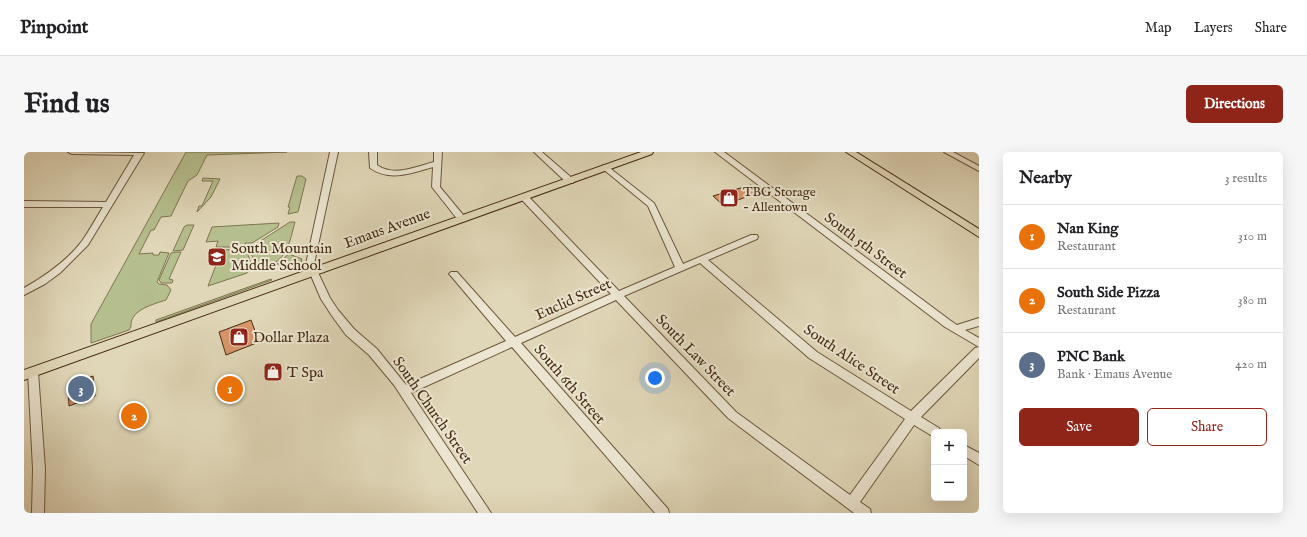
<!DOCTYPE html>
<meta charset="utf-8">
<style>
body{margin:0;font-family:"IM FELL English",serif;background:#f6f6f6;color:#202124}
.controls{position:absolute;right:12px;bottom:12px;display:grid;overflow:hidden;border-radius:6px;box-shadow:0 4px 16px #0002}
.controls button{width:36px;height:36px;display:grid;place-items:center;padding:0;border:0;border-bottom:1px solid #e0e0e0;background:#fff;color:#202124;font:20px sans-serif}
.you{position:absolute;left:631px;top:226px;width:14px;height:14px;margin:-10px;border:3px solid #fff;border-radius:50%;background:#1a73e8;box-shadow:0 0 0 6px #1a73e833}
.badge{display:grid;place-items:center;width:26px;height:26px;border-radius:50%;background:#8f2418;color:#fff;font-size:13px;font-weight:700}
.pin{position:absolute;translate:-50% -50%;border:2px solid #fff;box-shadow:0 1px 4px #0006}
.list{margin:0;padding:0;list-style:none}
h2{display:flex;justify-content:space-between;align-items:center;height:52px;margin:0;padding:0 16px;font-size:17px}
h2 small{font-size:13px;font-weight:400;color:#757577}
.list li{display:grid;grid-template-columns:26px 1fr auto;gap:12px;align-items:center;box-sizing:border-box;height:64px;padding:0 16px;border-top:1px solid #e0e0e0}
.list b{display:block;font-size:15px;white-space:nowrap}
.list p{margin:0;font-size:13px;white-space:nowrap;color:#757577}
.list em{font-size:13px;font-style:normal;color:#757577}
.actions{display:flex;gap:8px;padding:12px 16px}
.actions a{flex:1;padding:9px 0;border:1px solid #8f2418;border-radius:6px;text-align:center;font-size:14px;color:#8f2418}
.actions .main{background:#8f2418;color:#fff}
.map{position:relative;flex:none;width:955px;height:361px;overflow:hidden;border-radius:6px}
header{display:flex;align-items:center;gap:24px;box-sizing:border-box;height:56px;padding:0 20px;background:#fff;border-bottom:1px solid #e0e0e0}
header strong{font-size:19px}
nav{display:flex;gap:22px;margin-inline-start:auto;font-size:14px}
.intro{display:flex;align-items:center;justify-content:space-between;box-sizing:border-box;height:96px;padding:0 24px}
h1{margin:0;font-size:28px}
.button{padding:10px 18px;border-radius:6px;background:#8f2418;color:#fff;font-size:14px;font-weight:700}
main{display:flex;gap:24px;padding:0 24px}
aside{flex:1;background:#fff;border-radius:6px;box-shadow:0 4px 16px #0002}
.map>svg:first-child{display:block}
.green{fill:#b5be8d;stroke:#7e7550}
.building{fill:#da966b;stroke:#462c13}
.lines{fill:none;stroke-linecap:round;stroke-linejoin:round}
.minor-casing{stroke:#6c573c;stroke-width:2}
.major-casing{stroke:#462c13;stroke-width:2}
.minor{fill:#ebe5d1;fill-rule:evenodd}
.major{fill:#e0d7b8;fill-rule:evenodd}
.labels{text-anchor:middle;stroke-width:4;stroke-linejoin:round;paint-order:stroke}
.far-poi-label{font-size:13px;fill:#462c13;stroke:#ebe5d1;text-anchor:start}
.street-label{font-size:15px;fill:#462c13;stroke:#ebe5d1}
.poi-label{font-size:15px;fill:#462c13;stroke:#ebe5d1;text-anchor:start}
</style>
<header>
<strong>Pinpoint</strong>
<nav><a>Map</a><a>Layers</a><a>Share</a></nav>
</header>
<div class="intro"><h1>Find us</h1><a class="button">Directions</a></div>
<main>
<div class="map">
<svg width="955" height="361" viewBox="0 0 955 361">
<rect width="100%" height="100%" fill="#e0d7b8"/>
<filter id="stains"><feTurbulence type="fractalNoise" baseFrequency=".005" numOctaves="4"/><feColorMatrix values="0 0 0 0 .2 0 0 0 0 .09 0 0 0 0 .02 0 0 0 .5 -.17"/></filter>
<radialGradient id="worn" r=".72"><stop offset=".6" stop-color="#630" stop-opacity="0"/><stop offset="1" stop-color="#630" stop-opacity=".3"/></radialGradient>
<g class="green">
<path d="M 162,0 L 263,0 L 183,3 L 173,23 L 164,29 L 147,64 L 137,65 L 130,78 L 127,78 L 115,102 L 129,101 L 129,103 L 135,103 L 136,100 L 145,101 L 133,130 L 135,132 L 143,133 L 147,138 L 142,148 C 130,152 105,158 107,175 L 105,178 L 67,191 L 67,172 Z"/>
<path d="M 273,24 L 278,24 L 282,27 L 274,60 L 264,62 L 266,55 L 264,55 Z"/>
<path d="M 179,26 L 196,27 L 187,45 L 173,60 L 175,54 L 178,54 L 189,29 L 178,29 Z"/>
<path d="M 266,70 L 271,70 C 266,88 264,107 244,114 C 240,115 237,112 232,113 L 226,99 L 231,96 L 230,93 Z"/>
<path d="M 255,71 L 254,75 L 228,91 L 222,91 L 217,95 L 192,95 L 194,89 L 182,90 L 188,75 Z"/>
<path d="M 163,73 L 170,73 L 159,98 L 149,99 L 160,75 Z"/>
<path d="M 216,97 L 218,100 L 223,100 L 228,114 L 225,116 L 223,121 L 184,134 L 197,100 L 200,98 Z"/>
<path d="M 153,100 L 157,100 L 145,127 L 149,128 L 148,131 L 137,131 L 135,128 L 147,101 Z"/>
<path d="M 265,102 L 278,107 L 276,115 L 266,119 L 253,112 Z"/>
<path d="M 247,127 L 248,128 L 132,170 L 132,168 Z"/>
</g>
<g class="building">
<path d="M 727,33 L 736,40 L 711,49 L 713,51 L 701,55 L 689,44 Z"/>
<path d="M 227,168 L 235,190 L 202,203 L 195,180 Z"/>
<path d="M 69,224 L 71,244 L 45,254 L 44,234 Z"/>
</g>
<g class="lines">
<defs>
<g id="minor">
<path d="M 44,0 L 120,1 L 64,93 L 36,121 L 21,132 L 0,143 L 0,136 C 21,124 43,109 58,89 C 66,78 72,66 79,55 L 0,55 L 0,49 L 82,50 L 110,3 L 48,2 Z"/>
<path d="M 306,0 L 314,0 L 290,112 L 306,146 L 314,158 L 330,177 L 353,197 L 382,233 L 482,189 L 427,124 L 425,122 L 427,120 L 433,120 L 491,185 L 587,142 L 497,47 L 497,43 L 503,43 L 595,139 L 651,115 L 624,54 L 579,17 L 579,13 L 582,13 L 630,51 L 659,112 L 727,83 L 733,83 L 734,85 L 733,87 L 684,108 L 793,200 L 887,259 L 951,196 L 955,195 L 921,175 L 691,0 L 700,0 L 927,169 L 933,173 L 955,166 L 955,174 L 941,178 L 955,186 L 955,206 L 897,265 L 915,276 L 917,280 L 910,280 L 910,285 L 890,273 L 836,350 L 846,357 L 847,361 L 830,361 L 704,266 L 592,148 L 497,191 L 644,357 L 645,361 L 631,361 L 488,195 L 387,241 L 467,361 L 454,361 L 370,233 L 345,203 L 322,183 L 308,164 L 297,147 L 282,112 ZM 676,111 L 785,206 L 881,267 L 826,343 L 712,260 L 600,144 Z"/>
<path d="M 345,0 L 353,0 L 353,13 C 370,25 391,15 410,10 L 410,0 L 418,0 L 416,35 L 440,64 L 441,66 L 440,68 L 434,68 L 408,35 L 409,15 C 388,21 366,30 346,16 Z"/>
<path d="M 510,0 L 518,0 L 549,27 L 549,31 L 543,31 Z"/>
<path d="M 920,0 L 929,0 L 955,14 L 955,19 Z"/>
<path d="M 9,216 L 13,217 L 14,220 L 21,317 L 20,361 L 8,361 L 9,317 L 4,220 L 5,217 Z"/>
<path d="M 940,293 L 955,301 L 955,313 L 940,304 Z"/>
</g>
<g id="major">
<path d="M 617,0 L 629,0 L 628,2 L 0,228 L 0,218 Z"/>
<path d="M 822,0 L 832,0 L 955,77 L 955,85 Z"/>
</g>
</defs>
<use href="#minor" class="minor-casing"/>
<use href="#major" class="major-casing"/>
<use href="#minor" class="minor"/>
<use href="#major" class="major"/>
</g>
<defs>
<symbol id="shop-square" viewBox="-11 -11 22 22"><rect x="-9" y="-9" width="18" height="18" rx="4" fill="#8f2418" stroke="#ebe5d1"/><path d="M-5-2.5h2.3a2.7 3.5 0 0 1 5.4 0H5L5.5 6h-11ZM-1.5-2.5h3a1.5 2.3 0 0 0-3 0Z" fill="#fff"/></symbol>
<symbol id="school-square" viewBox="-11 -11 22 22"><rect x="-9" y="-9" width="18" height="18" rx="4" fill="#8f2418" stroke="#ebe5d1"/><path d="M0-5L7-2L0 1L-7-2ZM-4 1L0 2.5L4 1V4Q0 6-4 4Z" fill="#fff"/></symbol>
</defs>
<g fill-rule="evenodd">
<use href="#shop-square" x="694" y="35" width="22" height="22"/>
<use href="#school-square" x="182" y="94" width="22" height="22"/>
<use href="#shop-square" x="204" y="174" width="22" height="22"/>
<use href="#shop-square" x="238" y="209" width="22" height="22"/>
</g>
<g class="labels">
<g class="far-poi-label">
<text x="719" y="44">TBG Storage<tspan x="719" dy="15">- Allentown</tspan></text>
</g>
<g class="street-label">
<text transform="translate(363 76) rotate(-20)" y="5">Emaus Avenue</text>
<text transform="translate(842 93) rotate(37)" y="5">South 5th Street</text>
<text transform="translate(549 147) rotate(-24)" y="5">Euclid Street</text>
<text transform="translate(672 203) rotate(46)" y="5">South Law Street</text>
<text transform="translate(828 207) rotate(34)" y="5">South Alice Street</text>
<text transform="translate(546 232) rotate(49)" y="5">South 6th Street</text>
<text transform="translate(409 258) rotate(55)" y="5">South Church Street</text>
</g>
<g class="poi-label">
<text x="207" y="101">South Mountain<tspan x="207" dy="17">Middle School</tspan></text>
<text x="229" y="190">Dollar Plaza</text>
<text x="263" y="225">T Spa</text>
</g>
</g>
<rect width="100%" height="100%" filter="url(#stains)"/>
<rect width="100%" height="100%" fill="url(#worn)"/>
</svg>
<div class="controls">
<button>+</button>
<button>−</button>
</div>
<div class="you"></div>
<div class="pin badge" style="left:206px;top:237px;background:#e8710a">1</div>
<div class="pin badge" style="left:110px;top:264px;background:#e8710a">2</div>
<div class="pin badge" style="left:57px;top:237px;background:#5c6f8a">3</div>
</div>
<aside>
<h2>Nearby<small>3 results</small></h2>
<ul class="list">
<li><span class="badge" style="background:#e8710a">1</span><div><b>Nan King</b><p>Restaurant</p></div><em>310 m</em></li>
<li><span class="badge" style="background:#e8710a">2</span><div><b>South Side Pizza</b><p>Restaurant</p></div><em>380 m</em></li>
<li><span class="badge" style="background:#5c6f8a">3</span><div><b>PNC Bank</b><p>Bank · Emaus Avenue</p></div><em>420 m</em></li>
</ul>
<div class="actions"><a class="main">Save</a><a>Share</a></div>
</aside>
</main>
